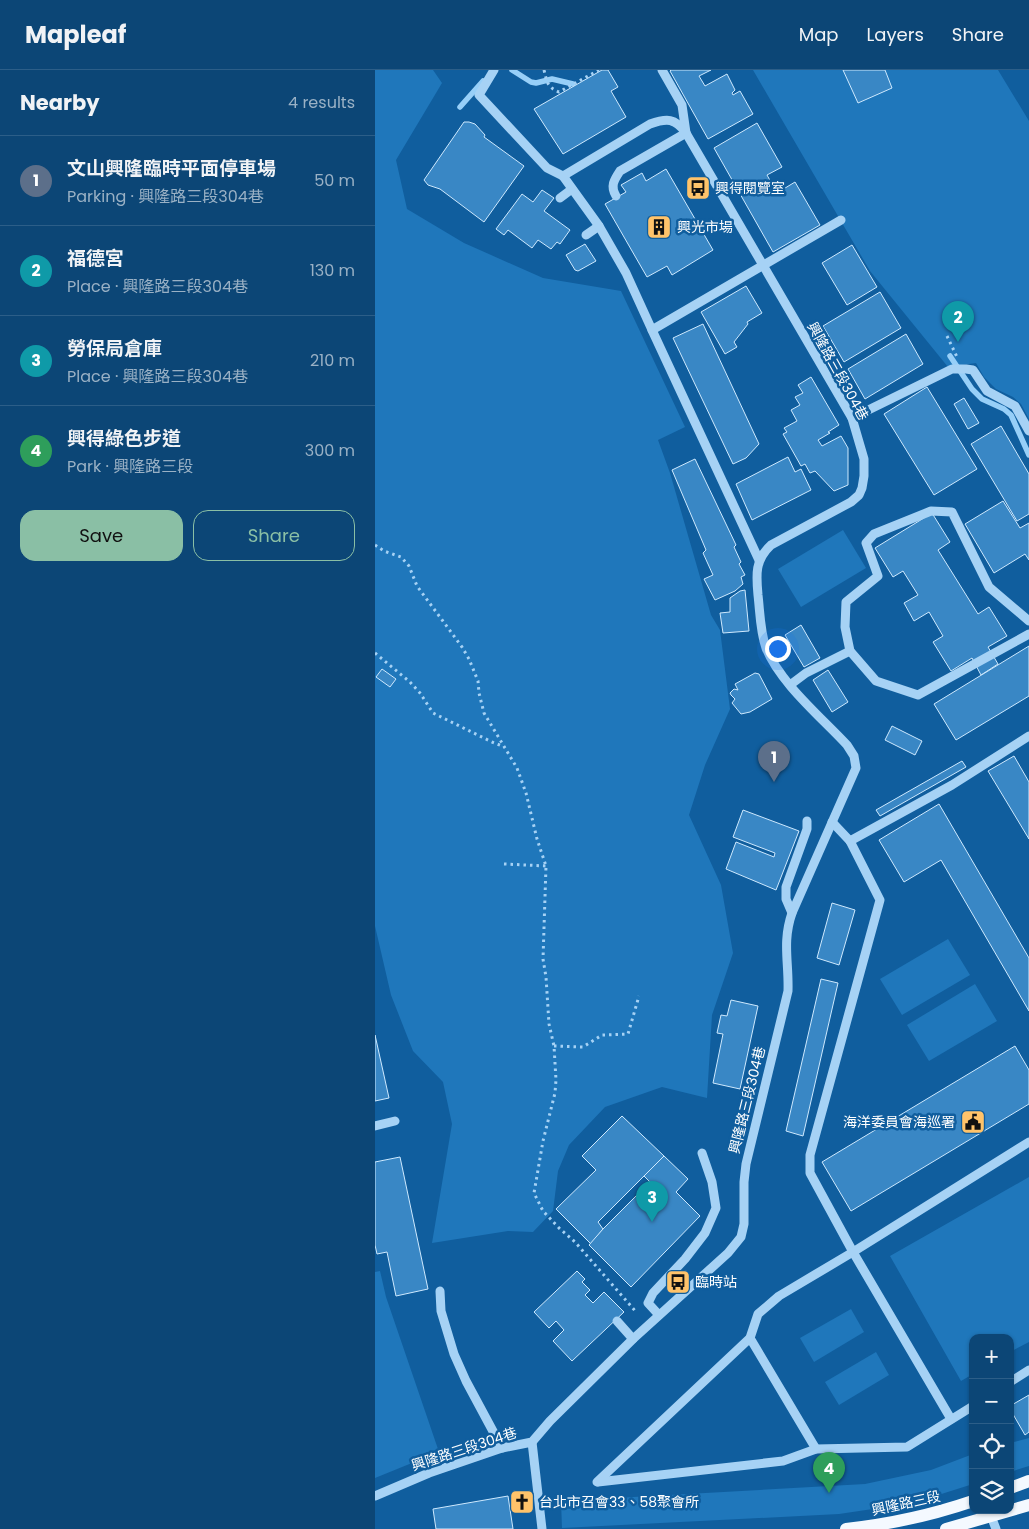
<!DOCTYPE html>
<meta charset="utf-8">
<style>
body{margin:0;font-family:Poppins,"Noto Sans TC",sans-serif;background:#154d7b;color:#f1f3f6}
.controls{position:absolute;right:15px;bottom:15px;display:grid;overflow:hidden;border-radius:10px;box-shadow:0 1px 4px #0004}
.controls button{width:45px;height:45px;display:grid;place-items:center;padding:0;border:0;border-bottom:1px solid #2c5e88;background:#0c4676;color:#f1f3f6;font:25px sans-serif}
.you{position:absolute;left:402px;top:578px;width:18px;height:18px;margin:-12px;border:4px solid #fff;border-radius:50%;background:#1a73e8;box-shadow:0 0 0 8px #1a73e833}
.badge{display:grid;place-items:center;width:32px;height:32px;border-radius:50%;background:#8abfa5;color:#fff;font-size:16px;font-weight:700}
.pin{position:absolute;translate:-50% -41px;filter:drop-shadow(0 1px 2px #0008)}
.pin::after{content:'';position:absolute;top:26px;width:18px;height:15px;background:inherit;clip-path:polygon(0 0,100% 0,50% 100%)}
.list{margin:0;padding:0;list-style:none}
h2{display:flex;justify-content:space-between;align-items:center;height:65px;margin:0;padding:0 20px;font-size:21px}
h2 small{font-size:16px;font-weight:400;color:#9ab1c5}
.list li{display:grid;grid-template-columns:32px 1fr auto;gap:15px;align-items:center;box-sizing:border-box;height:90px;padding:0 20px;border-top:1px solid #2c5e88}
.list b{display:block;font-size:19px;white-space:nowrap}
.list p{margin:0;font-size:16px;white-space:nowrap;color:#9ab1c5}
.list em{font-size:16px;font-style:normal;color:#9ab1c5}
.actions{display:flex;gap:10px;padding:15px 20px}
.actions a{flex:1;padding:11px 0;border:1px solid #8abfa5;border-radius:15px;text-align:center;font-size:18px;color:#8abfa5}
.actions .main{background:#8abfa5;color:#111}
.icon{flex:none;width:28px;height:28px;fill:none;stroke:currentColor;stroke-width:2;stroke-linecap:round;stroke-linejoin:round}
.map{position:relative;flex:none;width:654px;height:1459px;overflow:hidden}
header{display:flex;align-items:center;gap:30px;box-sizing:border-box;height:70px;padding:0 25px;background:#0c4676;border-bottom:1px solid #2c5e88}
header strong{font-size:24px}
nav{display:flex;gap:28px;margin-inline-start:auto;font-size:18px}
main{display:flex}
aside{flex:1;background:#0c4676}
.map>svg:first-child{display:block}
.green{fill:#1f77bb}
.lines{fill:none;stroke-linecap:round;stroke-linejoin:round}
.stream{stroke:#97cff8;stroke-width:5.5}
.building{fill:#3987c5;stroke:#cee9fe}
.path{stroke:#a6d2f5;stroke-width:3;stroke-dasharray:2.5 4;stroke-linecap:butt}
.minor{stroke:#a6d2f5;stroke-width:9}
.major{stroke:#f4f9ff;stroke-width:12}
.labels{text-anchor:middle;stroke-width:5;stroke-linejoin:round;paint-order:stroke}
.poi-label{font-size:14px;fill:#fff;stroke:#105e9e;text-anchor:start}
.street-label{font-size:14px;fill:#fff;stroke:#105e9e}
</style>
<header>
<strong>Mapleaf</strong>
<nav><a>Map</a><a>Layers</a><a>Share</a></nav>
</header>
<main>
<aside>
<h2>Nearby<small>4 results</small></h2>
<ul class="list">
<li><span class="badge" style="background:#5c6f8a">1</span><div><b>文山興隆臨時平面停車場</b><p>Parking · 興隆路三段304巷</p></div><em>50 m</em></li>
<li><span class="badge" style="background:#0f9aa8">2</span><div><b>福德宮</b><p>Place · 興隆路三段304巷</p></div><em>130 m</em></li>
<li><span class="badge" style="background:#0f9aa8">3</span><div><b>勞保局倉庫</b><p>Place · 興隆路三段304巷</p></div><em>210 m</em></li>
<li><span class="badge" style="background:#2e9e5b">4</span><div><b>興得綠色步道</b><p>Park · 興隆路三段</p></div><em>300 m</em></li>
</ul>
<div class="actions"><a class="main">Save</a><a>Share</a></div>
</aside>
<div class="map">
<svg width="654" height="1459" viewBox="0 0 654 1459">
<rect width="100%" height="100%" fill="#105e9e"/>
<g class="green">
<path d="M 0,0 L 58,0 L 67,13 L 21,90 L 32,139 L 89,173 L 168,208 L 246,221 L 310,357 L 283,370 L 295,403 L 336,545 L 345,560 L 355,639 L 330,695 L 314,745 L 346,815 L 358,883 L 337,945 L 332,1028 L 287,1017 L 230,1037 L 194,1075 L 183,1101 L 178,1141 L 158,1162 L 133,1161 L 57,1173 L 77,1054 L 68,1012 L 38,981 L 16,925 L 0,856 Z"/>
<path d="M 378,0 L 623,0 L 654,51 L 654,349 L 646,334 L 638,327 L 621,319 L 609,307 L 601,293 L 573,297 L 495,201 Z"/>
<path d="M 468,460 L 491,498 L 426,537 L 403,499 Z"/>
<path d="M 573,869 L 595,905 L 527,945 L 505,909 Z"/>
<path d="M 600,914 L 622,951 L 554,991 L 532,955 Z"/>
<path d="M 654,1107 L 654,1272 L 635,1282 L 635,1268 L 598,1268 L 598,1304 L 586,1311 L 515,1186 Z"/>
<path d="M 5,1201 L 11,1227 L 64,1382 L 0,1408 L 0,1202 Z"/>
<path d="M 476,1239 L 489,1262 L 439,1292 L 425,1268 Z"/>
<path d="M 501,1282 L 514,1305 L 464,1335 L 450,1312 Z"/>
<path d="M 654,1368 L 654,1396 L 635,1402 L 635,1373 Z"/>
<path d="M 598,1384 L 598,1414 L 538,1433 L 464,1444 L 187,1458 L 186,1431 L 490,1414 L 556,1400 Z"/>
</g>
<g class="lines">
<g class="stream">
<path d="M 137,0 L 156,12 L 161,13 L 177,9 L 198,14"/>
<path d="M 85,37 L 108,11"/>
<path d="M 575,286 L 597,319 L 607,329 L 629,339 L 636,345 L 654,385"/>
</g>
</g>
<g class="building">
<path d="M 227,0 L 233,0 L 243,17 L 236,21 L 251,47 L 188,84 L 159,39 Z"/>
<path d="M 296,0 L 336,0 L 324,6 L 330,16 L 352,4 L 360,20 L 357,23 L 358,25 L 365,21 L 378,44 L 333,69 L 295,1 Z"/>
<path d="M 468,0 L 510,0 L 517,18 L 483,33 Z"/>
<path d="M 89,52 L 94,52 L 100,54 L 110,65 L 109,67 L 149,96 L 109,152 L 65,119 L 53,115 L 49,110 Z"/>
<path d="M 382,53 L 407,97 L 392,105 L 402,123 L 420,112 L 445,155 L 398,182 L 339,78 Z"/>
<path d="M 291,99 L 338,180 L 297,205 L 292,196 L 272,207 L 230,134 L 251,122 L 246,115 L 267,103 L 271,111 Z"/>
<path d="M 167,120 L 179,128 L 169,141 L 195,160 L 185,174 L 182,172 L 176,179 L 163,170 L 157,178 L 133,160 L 129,165 L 121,159 L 147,124 L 158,132 Z"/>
<path d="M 210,174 L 221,191 L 203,201 L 200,200 L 191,185 Z"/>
<path d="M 477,175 L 502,217 L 472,235 L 447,193 Z"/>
<path d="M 371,216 L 387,243 L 372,252 L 373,254 L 359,272 L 362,277 L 350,284 L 326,242 Z"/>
<path d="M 505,222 L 526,258 L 469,292 L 448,256 Z"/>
<path d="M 328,254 L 384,374 L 371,388 L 358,394 L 298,268 Z"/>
<path d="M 531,264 L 548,294 L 490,329 L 473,299 Z"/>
<path d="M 436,307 L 464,355 L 453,362 L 455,363 L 443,370 L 447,376 L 466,366 L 473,378 L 473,415 L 459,421 L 440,401 L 435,403 L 430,394 L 426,396 L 408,364 L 412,362 L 409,358 L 422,351 L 416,340 L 425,335 L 420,327 L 428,323 L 423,315 Z"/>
<path d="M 552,317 L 602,399 L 559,425 L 509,344 Z"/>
<path d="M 589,328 L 604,353 L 593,359 L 579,334 Z"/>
<path d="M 626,356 L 654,404 L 654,444 L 642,451 L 596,374 Z"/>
<path d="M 413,387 L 420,402 L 426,399 L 436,420 L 377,450 L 361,414 Z"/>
<path d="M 320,389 L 361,475 L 359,477 L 366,492 L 364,494 L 370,505 L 366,507 L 368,514 L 360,521 L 340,530 L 329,509 L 338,505 L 328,483 L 331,480 L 297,400 Z"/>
<path d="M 628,431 L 645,458 L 654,453 L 654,490 L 650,484 L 619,503 L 590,454 Z"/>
<path d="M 557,443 L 575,472 L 563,480 L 603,544 L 614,537 L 632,566 L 613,577 L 623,594 L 606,605 L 597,588 L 576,601 L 558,572 L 568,566 L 554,542 L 539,551 L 529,533 L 543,525 L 528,501 L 518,507 L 500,478 Z"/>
<path d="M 370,520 L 374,561 L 348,563 L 345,543 L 355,542 L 355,528 L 365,521 Z"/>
<path d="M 426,555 L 445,588 L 429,597 L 410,565 Z"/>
<path d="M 654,576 L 654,626 L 581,670 L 559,634 Z"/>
<path d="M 7,599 L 21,609 L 15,617 L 1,607 Z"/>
<path d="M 453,600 L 473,632 L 457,642 L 438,610 Z"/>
<path d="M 380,603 L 384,604 L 397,629 L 375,642 L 366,644 L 357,633 L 360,629 L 356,625 L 355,623 L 359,619 L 363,620 L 360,614 Z"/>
<path d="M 517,656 L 547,671 L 540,685 L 510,670 Z"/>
<path d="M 639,686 L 654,712 L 654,769 L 613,701 Z"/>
<path d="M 587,691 L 591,697 L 505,746 L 501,740 Z"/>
<path d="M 564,734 L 654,888 L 654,941 L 566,790 L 529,812 L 504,770 Z"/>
<path d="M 368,740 L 424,761 L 401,820 L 351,799 L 361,772 L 399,787 L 400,783 L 358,767 Z"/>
<path d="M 457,833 L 480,840 L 464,895 L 442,888 Z"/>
<path d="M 446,909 L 463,913 L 428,1066 L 411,1061 Z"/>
<path d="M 356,930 L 383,936 L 365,1019 L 338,1013 L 348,964 L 342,963 L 346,945 L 352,946 Z"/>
<path d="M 0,965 L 14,1028 L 0,1031 Z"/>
<path d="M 640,976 L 654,1000 L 654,1034 L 476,1141 L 447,1092 Z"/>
<path d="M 247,1046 L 289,1086 L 223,1152 L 228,1159 L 216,1174 L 181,1139 L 221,1100 L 207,1086 Z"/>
<path d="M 289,1086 L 313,1109 L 301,1122 L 325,1146 L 256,1217 L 214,1175 L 228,1159 L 275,1112 L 269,1106 Z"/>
<path d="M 25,1087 L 53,1219 L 21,1226 L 12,1182 L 2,1184 L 0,1175 L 0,1092 Z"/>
<path d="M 202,1201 L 210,1209 L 207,1212 L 215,1220 L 210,1225 L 218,1233 L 229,1222 L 249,1242 L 197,1291 L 178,1271 L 189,1260 L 181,1251 L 174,1258 L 159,1242 Z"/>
<path d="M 654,1325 L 654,1362 L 650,1365 L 635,1339 L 635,1336 Z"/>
<path d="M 133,1426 L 138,1459 L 61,1459 L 58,1439 Z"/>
</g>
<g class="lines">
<g class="path">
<path d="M 169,0 C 172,12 172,17 184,22 L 224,0"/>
<path d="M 572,266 L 582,287"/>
<path d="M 0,475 L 9,481 L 26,487 L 34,496 L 42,516 L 87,577 L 94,589 L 103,611 L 104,623 L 109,643 L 142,698 L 151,723 L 162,769 L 171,796 L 168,889 L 171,907 L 174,954 L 179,976 L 181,1010 L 180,1023 L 168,1071 L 159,1123 L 168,1141 L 184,1158 L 200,1172 L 262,1243"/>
<path d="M 0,583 L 35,612 L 45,623 L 58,643 L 117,672 L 127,676"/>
<path d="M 129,794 L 171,796"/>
<path d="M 179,976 L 208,977 L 227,965 L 253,964 L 264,926"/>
</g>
<g class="minor">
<path d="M 119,0 L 104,25 L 172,98 L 188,106"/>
<path d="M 287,0 L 307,35 L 311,63"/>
<path d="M 241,126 C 235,116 239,110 245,101 L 311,63"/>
<path d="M 185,128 L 197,119"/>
<path d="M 211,165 L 224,156"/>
<path d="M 277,260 L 384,490"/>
<path d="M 477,348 L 577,299 L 591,299 L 598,300 L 612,321 L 640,336 L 654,361"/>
<path d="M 654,551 L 614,517 L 577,442 L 556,441 L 499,464 L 491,473 L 503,506 L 471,532 L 470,557 L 475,581 L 501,611 L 543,625 L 654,564"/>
<path d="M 415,615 L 431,603 L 475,581"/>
<path d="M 457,752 L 475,771 L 505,830 L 435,1085 L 435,1103 L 478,1182 L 576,1349"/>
<path d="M 475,771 L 577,715 L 654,666"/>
<path d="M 417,843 L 411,829 L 411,817 L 432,759 L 432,751"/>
<path d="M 0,1056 L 20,1051"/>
<path d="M 65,1221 L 66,1241 L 79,1284 L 91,1311 L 127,1378"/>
<path d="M 284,1245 L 273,1233 L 278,1223 L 310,1189 L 330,1163 L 341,1138 L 337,1112 L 327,1083"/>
<path d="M 242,1251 L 258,1269"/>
<path d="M 375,1268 L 441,1379"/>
<path d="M 635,1312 L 654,1300"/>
<path d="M 157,1372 L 167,1459"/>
<path d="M 222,1412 L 375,1268 L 383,1244 L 404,1226 L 478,1182 L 654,1072"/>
<path d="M 223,1412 L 408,1391 L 441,1379 L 532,1377 L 598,1336"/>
<path d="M 0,1426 L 54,1403 L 127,1378 L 157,1372 L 175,1351 L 258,1269 L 353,1183 L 366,1167 L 369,1154 L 369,1112 L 371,1094 L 413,921 C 414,892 407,872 417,843 L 481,698 L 479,686 L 472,675 C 446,647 405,613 391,578 C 385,561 385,542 383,525 C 381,504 380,490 396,475 L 476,432 L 484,425 L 487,418 L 489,406 L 489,389 L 477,348 L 311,63 C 300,48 292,48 275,54 L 188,106 L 224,156 L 251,203 L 277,260 L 466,150"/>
<path d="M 616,1446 L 621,1459"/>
</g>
<g class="major">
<path d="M 635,1418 L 654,1411"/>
<path d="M 471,1459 C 517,1454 554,1446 598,1431"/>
<path d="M 571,1459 L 654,1435"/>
</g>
</g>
<defs>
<symbol id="bus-square" viewBox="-11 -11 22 22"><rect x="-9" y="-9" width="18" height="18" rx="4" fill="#ffc36a" stroke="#105e9e"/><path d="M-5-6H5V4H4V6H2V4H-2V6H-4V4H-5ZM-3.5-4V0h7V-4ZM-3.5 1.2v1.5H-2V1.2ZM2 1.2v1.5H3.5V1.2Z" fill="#111"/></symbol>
<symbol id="building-square" viewBox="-11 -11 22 22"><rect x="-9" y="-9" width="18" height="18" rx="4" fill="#ffc36a" stroke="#105e9e"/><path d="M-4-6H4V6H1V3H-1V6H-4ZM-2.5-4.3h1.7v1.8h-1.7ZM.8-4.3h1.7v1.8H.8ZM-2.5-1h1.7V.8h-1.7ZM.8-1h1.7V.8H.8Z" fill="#111"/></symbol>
<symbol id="civic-square" viewBox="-11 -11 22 22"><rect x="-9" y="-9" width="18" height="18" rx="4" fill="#ffc36a" stroke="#105e9e"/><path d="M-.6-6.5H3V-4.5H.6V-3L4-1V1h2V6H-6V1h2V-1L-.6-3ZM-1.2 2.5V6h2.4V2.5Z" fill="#111"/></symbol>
<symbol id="church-square" viewBox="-11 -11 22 22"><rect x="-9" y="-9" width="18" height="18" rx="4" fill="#ffc36a" stroke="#105e9e"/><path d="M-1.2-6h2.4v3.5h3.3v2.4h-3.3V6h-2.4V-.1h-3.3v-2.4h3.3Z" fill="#111"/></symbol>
</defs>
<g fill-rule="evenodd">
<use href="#bus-square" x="309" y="104" width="28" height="28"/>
<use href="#building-square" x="270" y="143" width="28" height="28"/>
<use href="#civic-square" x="584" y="1038" width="28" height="28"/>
<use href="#bus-square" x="289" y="1198" width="28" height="28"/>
<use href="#church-square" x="133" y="1418" width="28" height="28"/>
</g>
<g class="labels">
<g class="poi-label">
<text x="340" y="123">興得閱覽室</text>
<text x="302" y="162">興光市場</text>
<text x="580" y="1057" text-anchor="end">海洋委員會海巡署</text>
<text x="320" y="1217">臨時站</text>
<text x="164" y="1437">台北市召會33、58聚會所</text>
</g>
<g class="street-label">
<text transform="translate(463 301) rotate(61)" y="5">興隆路三段304巷</text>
<text transform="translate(372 1030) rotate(-76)" y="5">興隆路三段304巷</text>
<text transform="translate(89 1379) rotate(-18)" y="5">興隆路三段304巷</text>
<text transform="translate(531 1433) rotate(-12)" y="5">興隆路三段</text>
</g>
</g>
</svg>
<div class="controls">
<button>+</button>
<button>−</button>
<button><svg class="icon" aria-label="locate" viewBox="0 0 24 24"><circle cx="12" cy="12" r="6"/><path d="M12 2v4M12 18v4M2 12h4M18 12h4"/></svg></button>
<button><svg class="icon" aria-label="layers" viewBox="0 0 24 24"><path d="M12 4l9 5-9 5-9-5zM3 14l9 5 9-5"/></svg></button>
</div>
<div class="you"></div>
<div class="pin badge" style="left:399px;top:712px;background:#5c6f8a">1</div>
<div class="pin badge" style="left:583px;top:272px;background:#0f9aa8">2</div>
<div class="pin badge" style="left:277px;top:1152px;background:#0f9aa8">3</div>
<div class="pin badge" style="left:454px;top:1423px;background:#2e9e5b">4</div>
</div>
</main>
